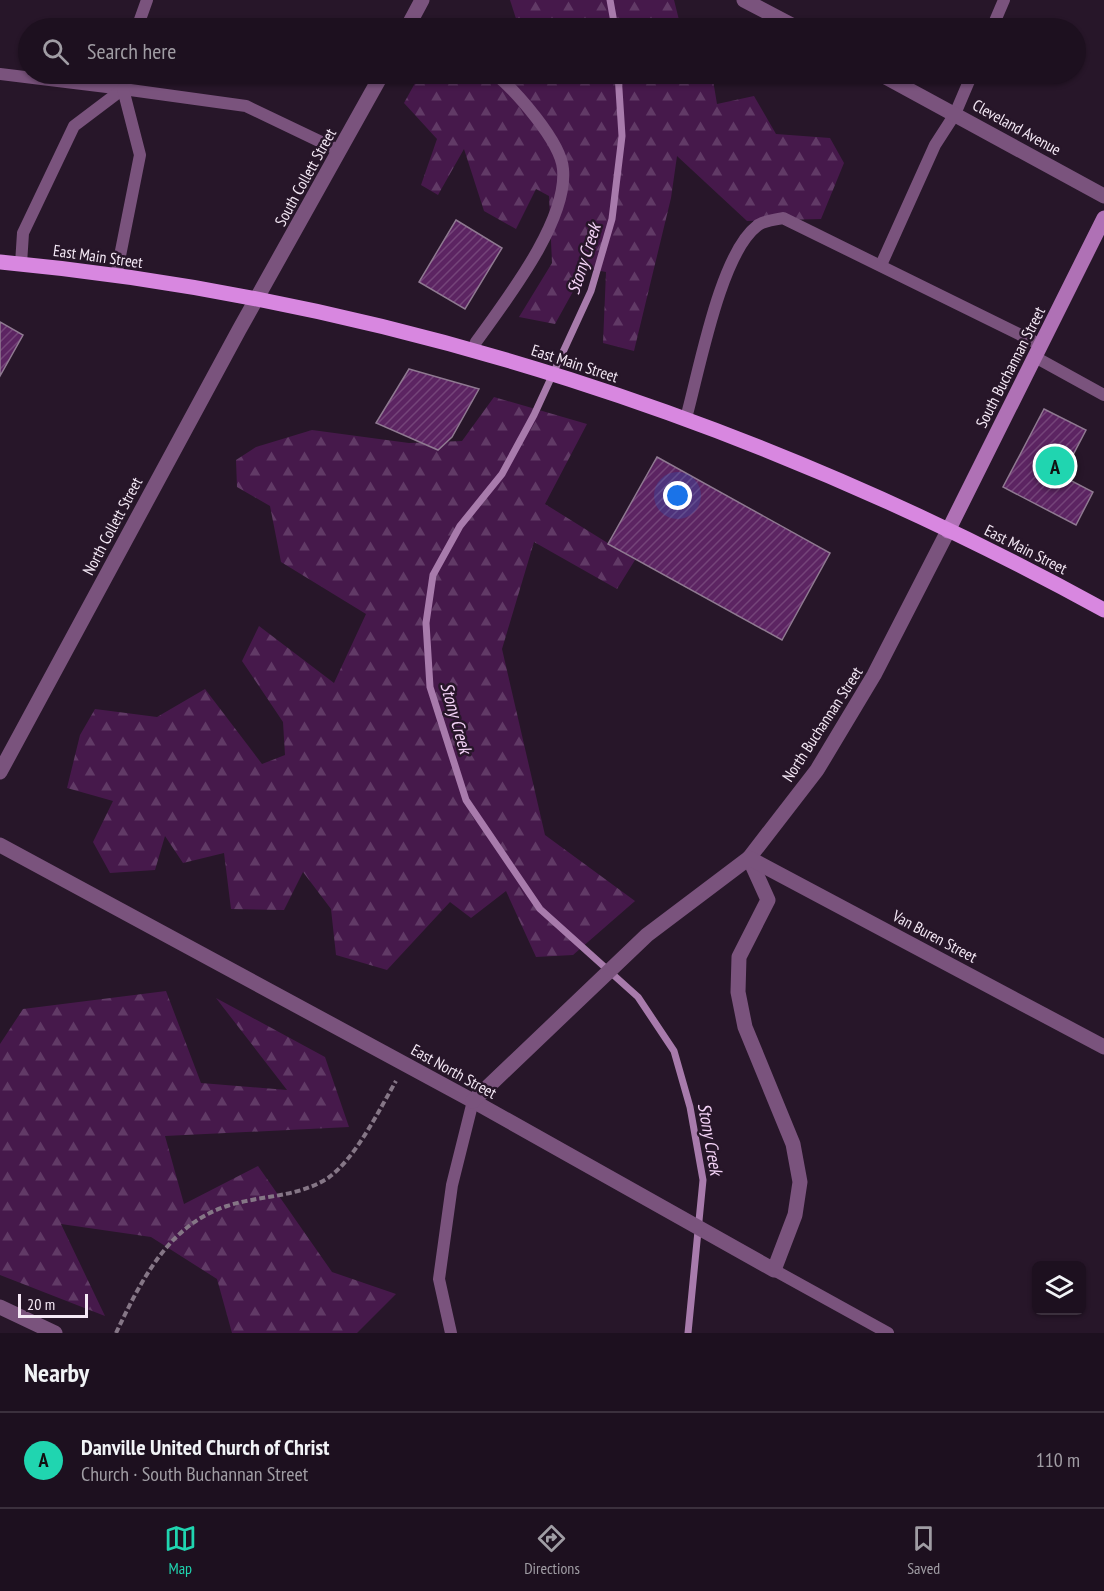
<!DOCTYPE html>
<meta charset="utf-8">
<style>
body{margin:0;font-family:"PT Sans Narrow",sans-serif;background:#251928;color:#f1f3f6}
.controls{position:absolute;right:18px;bottom:18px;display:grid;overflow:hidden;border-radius:9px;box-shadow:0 2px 4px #0004}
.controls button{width:54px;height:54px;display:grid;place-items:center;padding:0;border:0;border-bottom:2px solid #3b303d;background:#1d101f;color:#f1f3f6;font:30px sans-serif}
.scale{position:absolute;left:18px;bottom:15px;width:70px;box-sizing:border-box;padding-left:6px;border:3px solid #f4e8f5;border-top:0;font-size:16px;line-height:21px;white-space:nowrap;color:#f4e8f5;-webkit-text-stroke:4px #271629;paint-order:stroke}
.you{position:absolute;left:678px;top:496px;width:21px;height:21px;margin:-15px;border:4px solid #fff;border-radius:50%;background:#1a73e8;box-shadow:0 0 0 9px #1a73e833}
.badge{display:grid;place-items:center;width:39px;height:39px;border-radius:50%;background:#20d5b0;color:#111;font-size:20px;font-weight:700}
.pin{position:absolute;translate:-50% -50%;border:3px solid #fff;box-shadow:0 2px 6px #0006}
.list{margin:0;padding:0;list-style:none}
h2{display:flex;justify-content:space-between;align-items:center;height:78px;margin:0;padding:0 24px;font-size:26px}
h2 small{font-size:20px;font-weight:400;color:#a09da4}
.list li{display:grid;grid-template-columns:39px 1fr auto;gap:18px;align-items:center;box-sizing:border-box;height:96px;padding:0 24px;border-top:2px solid #3b303d}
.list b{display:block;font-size:22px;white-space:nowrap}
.list p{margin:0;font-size:20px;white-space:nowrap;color:#a09da4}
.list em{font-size:20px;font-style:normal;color:#a09da4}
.icon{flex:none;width:33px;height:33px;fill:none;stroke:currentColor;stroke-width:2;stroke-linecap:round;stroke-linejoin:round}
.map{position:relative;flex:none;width:1104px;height:1333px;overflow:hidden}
.search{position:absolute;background:#1d101f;box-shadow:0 2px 4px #0004;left:18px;right:18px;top:18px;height:66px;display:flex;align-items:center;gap:15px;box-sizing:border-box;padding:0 21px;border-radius:33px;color:#a09da4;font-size:22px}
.sheet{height:174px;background:#1d101f}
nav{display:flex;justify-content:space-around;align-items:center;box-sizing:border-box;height:84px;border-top:2px solid #3b303d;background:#1d101f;font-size:16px;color:#a09da4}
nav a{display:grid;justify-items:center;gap:3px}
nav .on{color:#20d5b0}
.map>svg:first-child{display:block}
.forest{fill:url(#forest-firs)}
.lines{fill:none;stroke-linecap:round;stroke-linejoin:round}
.stream{stroke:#a87bac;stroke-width:7}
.building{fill:url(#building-hatch);stroke:#8f7991;stroke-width:1.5}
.path{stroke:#857686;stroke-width:4;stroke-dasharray:6 3;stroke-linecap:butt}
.lane{stroke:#7a537d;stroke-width:12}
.street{stroke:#7a537d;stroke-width:15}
.secondary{stroke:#af71b5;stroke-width:15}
.primary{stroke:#d887e0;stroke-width:15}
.labels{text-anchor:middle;stroke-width:5;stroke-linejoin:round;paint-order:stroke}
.street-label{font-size:16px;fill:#f4e8f5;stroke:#271629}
.water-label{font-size:18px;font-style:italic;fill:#f5d4f8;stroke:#271629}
</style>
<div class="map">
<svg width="1104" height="1333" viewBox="0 0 1104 1333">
<defs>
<pattern id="forest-firs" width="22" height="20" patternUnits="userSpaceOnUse" patternTransform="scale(1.5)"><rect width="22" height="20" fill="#46194b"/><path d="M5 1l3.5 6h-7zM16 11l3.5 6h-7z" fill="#613a66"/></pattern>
<pattern id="building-hatch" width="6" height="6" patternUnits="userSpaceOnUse" patternTransform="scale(1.5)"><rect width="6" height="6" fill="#5c2462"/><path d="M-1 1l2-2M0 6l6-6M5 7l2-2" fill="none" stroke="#744479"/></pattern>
</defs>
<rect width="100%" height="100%" fill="#271629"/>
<g class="forest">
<path d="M 510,0 L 674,0 L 681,28 L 519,28 Z"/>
<path d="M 420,74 L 689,74 L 691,83 L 702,74 L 712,74 L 717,104 L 754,96 L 776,134 L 830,138 L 844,163 L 821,219 L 747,221 L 677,156 L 671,198 L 634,351 L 603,343 L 606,272 L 586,268 L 555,324 L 519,317 L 552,263 L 549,196 L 536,189 L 516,229 L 484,211 L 464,149 L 438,195 L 421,185 L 437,139 L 404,103 Z"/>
<path d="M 494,397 L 587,424 L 545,504 L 635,560 L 617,589 L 534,542 L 502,649 L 545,835 L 635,901 L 573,955 L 536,957 L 506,891 L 471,918 L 450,902 L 387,970 L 336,955 L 331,909 L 303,872 L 284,910 L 231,909 L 224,853 L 183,863 L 165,836 L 155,870 L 110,873 L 93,842 L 113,801 L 67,788 L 80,735 L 95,709 L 157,717 L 205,689 L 262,764 L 285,755 L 283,722 L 242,661 L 259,626 L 334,683 L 366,614 L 281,562 L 270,506 L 237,487 L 236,460 L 256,447 L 312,430 L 409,443 L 462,441 Z"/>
<path d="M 166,991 L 201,1083 L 287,1090 L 216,998 L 325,1057 L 349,1127 L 165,1136 L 184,1204 L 258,1166 L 332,1272 L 396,1294 L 357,1333 L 232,1333 L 217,1279 L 151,1237 L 61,1224 L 105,1316 L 0,1275 L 0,1044 L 23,1009 Z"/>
</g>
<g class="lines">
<g class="stream">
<path d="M 610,0 L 615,28"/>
<path d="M 618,74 L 622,136 L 612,219 L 591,291 L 534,415 L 502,474 L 460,526 L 433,575 L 426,623 L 430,687 L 466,800 L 540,909 L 638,997 L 674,1051 L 690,1107 L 703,1180 L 688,1333"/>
</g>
</g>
<g class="building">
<path d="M 456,220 L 502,248 L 465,309 L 419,282 Z"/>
<path d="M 0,322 L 23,335 L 0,376 Z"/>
<path d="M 409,369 L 479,389 L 452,437 L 438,450 L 376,423 Z"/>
<path d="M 1044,409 L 1086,430 L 1062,476 L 1093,492 L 1076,525 L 1003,487 Z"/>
<path d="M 657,457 L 830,553 L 782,640 L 608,544 Z"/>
</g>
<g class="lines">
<path class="path" d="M 116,1333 C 141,1281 168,1225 227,1206 C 260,1195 297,1198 328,1178 C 356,1158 379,1110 396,1081"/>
<g class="lane">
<path d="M 412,20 L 427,28"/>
<path d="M 137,28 L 147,0"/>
<path d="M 992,28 L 1004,0"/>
<path d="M 0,74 L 123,89 L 126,74"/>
<path d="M 21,264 L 23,233 L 74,126 L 123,89 L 246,106 L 340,151"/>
<path d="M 881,265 L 935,145 L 955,114 L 972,74"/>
<path d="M 116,276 L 140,155 L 123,89"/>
<path d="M 473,351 L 476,342 C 506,300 568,221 563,169 C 561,142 516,91 495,74"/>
<path d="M 1035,357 L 1104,395"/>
<path d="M 686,418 C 699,372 720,254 757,226 C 762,221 775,220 783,218 L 1041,345"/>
<path d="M 774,1270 L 888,1333"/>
<path d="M 451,1333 L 439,1279 L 452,1185 L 473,1101"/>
</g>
<g class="street">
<path d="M 744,0 L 797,28"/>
<path d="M 407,28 L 422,0"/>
<path d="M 880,74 L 1104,196"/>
<path d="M 0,772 L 239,330 L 382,74"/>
<path d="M 0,845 L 473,1101 L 774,1270 L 795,1215 L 800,1182 L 793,1144 L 745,1027 L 738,992 L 739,957 L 768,900 L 749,858 L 817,770 L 874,675 L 948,531"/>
<path d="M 473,1101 L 647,935 L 749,858 L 1104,1047"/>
<path d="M 0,1307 L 55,1333"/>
</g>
<path class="secondary" d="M 948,531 L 1104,218"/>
<path class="primary" d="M 0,262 C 387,298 764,423 1104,610"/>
</g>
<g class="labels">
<g class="street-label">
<text transform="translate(1017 127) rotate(29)" y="6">Cleveland Avenue</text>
<text transform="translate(305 177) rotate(-61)" y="6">South Collett Street</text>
<text transform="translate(98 256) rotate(8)" y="6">East Main Street</text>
<text transform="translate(575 363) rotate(18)" y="6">East Main Street</text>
<text transform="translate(1010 367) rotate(-63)" y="6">South Buchannan Street</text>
<text transform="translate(112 526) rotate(-62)" y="6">North Collett Street</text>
<text transform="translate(1026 549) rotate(27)" y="6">East Main Street</text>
<text transform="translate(822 724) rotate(-57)" y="6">North Buchannan Street</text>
<text transform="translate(935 936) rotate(28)" y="6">Van Buren Street</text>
<text transform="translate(454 1071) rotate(29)" y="6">East North Street</text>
</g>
<g class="water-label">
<text transform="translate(584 259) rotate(-72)" y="6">Stony Creek</text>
<text transform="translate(456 718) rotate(74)" y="6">Stony Creek</text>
<text transform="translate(710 1139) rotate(80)" y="6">Stony Creek</text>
</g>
</g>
</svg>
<div class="controls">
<button><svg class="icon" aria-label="layers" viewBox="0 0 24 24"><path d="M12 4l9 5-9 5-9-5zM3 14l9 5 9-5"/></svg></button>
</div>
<div class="scale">20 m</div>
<div class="you"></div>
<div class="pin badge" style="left:1055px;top:466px">A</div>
<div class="search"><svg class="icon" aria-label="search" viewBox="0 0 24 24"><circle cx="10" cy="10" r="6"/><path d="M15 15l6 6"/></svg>Search here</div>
</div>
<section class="sheet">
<h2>Nearby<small></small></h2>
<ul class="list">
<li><span class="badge">A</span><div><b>Danville United Church of Christ</b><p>Church · South Buchannan Street</p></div><em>110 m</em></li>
</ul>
</section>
<nav>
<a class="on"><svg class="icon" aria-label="map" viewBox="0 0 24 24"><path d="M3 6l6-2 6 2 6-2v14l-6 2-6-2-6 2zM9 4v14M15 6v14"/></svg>Map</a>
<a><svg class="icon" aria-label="directions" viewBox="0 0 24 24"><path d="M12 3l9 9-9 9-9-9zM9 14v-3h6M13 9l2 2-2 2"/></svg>Directions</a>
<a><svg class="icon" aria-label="saved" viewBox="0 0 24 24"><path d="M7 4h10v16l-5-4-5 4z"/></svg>Saved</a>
</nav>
